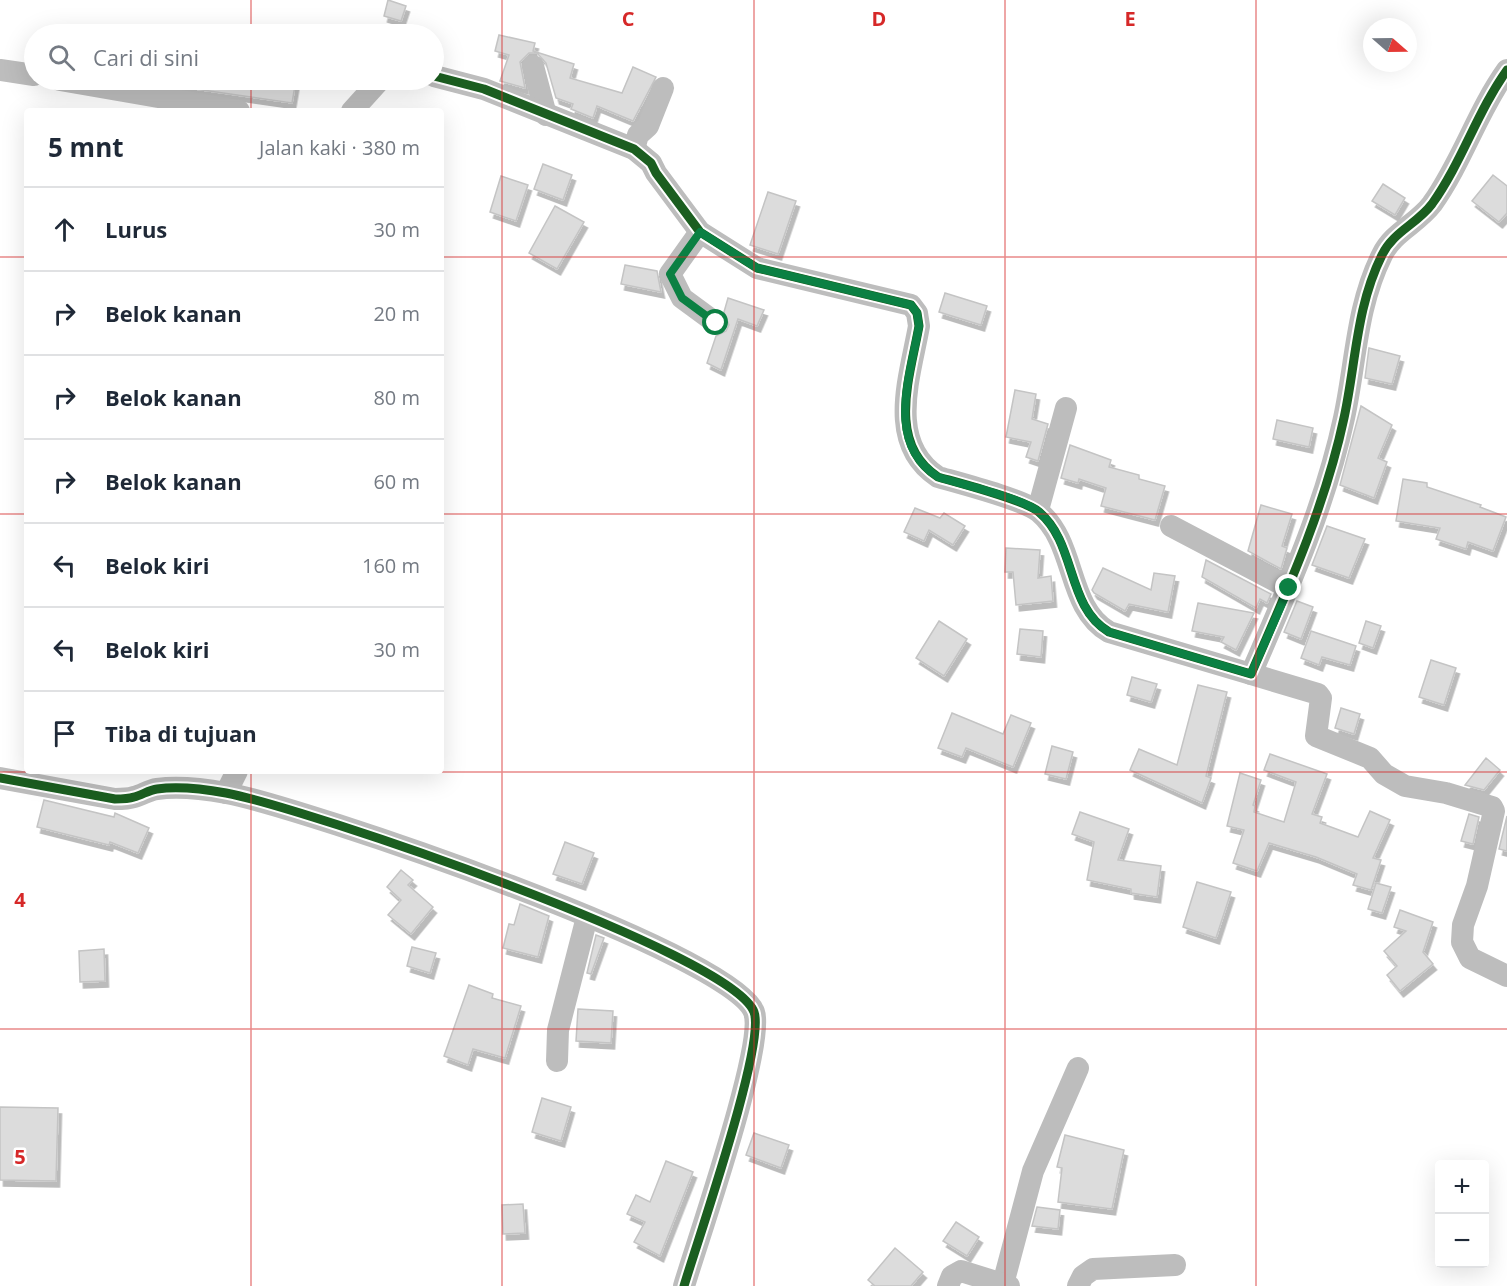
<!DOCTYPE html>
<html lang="id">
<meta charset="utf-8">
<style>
body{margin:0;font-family:"Open Sans",sans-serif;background:#f2f2f3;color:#1f2937}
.controls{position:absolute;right:18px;bottom:18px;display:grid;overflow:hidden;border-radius:6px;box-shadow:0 6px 24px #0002}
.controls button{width:54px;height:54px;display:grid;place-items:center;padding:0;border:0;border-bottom:2px solid #e0e1e3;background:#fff;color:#1f2937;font:30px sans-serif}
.compass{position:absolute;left:1363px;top:18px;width:54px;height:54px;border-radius:50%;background:#fff;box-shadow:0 6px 24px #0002;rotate:110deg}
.stop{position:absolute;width:18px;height:18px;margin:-14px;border:4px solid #0b8043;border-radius:50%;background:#fff}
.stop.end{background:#0b8043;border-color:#fff;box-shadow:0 2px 6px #0008}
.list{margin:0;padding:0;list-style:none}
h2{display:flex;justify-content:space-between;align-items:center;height:78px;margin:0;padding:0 24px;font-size:26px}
h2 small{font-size:20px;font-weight:400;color:#747a83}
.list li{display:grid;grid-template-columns:39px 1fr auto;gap:18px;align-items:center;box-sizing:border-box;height:84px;padding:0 24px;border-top:2px solid #e0e1e3}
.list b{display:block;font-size:22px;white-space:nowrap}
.list em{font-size:20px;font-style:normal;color:#747a83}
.icon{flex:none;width:33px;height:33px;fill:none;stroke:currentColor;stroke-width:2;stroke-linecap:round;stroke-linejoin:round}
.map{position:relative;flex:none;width:1507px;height:1286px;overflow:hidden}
.search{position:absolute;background:#fff;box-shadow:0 6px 24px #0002;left:24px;top:24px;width:420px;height:66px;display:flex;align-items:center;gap:15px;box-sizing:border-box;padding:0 21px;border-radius:33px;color:#747a83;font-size:22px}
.panel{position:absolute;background:#fff;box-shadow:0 6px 24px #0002;left:24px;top:108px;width:420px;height:666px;border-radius:6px}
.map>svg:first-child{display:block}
.building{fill:#dcdcdc;stroke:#c4c4c4;stroke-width:1.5;filter:url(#shadow)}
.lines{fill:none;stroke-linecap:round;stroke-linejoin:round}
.minor{stroke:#bdbdbd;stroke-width:22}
.cycleway-casing{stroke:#fff;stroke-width:13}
.cycleway{stroke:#1b5e20;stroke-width:9}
.route{stroke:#0b8043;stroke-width:8}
.grid{fill:none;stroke:#d62828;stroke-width:1.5;stroke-opacity:0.55}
.grid-label{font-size:20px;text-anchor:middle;font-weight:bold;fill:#d62828;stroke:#fff;stroke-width:5;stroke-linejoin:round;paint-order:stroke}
</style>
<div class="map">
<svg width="1507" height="1286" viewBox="0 0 1507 1286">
<defs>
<filter id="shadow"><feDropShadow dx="3.5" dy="6" stdDeviation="0" flood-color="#0004"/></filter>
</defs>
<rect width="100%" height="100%" fill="#fff"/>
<g class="building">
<path d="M 388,0 L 406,6 L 401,21 L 384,16 Z"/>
<path d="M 499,35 L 535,43 L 533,51 L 574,64 L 570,78 L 622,93 L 633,67 L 656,77 L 633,121 L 597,106 L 593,118 L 571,109 L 573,104 L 556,98 L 546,63 L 537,53 L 529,53 L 520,62 L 525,88 L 500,81 L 509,55 L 495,51 Z"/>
<path d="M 168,80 L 296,80 L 292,103 L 168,85 Z"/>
<path d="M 543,164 L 572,175 L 563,200 L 534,189 Z"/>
<path d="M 1493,175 L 1507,186 L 1507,213 L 1499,222 L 1472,201 Z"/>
<path d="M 501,176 L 528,185 L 516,221 L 490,212 Z"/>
<path d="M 1383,184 L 1405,198 L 1395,215 L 1372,201 Z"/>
<path d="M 768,192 L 796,201 L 778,254 L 750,245 Z"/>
<path d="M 555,206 L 584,222 L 557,269 L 529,253 Z"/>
<path d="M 625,265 L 657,271 L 661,292 L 621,284 Z"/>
<path d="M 945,293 L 987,306 L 981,325 L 939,312 Z"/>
<path d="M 728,298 L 764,310 L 757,326 L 738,319 L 721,370 L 707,363 L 716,336 L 726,331 L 729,325 L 724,312 Z"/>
<path d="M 1369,348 L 1400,356 L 1392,384 L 1365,378 Z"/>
<path d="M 1015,390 L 1036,394 L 1032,419 L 1048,424 L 1038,461 L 1026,457 L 1031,442 L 1006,437 Z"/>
<path d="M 1361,406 L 1392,425 L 1378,458 L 1387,462 L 1374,498 L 1340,485 Z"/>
<path d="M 1277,420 L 1313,428 L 1309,447 L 1273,439 Z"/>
<path d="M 1070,445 L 1111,460 L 1109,467 L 1139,475 L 1139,479 L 1165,486 L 1155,520 L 1101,506 L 1106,488 L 1079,479 L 1078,483 L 1061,478 Z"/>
<path d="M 1403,479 L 1427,483 L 1427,487 L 1481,505 L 1480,507 L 1506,517 L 1493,551 L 1468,542 L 1466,549 L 1436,539 L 1440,528 L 1396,521 Z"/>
<path d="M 1261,505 L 1292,514 L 1282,546 L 1287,548 L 1281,569 L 1248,551 Z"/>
<path d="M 915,508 L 940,518 L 944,513 L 965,526 L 953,545 L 929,530 L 924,541 L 904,532 Z"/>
<path d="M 1327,526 L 1365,539 L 1349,578 L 1312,565 Z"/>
<path d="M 1006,548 L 1040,550 L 1038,578 L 1051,576 L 1053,601 L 1016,605 L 1013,572 L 1005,572 Z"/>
<path d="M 1206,560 L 1271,594 L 1267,603 L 1260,599 L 1256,608 L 1202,577 Z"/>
<path d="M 1103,568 L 1151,590 L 1154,573 L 1175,576 L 1168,612 L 1129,604 L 1125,611 L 1094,593 L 1092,590 Z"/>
<path d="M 1297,601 L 1313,607 L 1301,639 L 1284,632 Z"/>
<path d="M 1198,603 L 1254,613 L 1236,650 L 1221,642 L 1224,637 L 1192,631 Z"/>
<path d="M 939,621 L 967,639 L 944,676 L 916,658 Z"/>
<path d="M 1366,621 L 1381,626 L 1373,648 L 1359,643 Z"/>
<path d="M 1020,629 L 1043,631 L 1041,657 L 1017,654 Z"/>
<path d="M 1311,631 L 1356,646 L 1350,665 L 1322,657 L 1319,665 L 1301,658 Z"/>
<path d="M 1431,660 L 1456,668 L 1444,705 L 1419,697 Z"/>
<path d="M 1132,677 L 1157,684 L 1151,702 L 1127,695 Z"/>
<path d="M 1198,685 L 1227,692 L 1206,776 L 1211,778 L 1202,803 L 1130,770 L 1139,749 L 1177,765 Z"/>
<path d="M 1341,708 L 1360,714 L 1354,734 L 1335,728 Z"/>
<path d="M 952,713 L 1003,734 L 1011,715 L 1031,723 L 1013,767 L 966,748 L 962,757 L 938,748 Z"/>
<path d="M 1052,746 L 1073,752 L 1066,779 L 1045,774 Z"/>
<path d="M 1270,754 L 1327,774 L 1312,814 L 1322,817 L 1320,823 L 1358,837 L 1370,811 L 1390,820 L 1373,858 L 1381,860 L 1371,890 L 1353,885 L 1357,874 L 1316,857 L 1269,843 L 1257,871 L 1233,863 L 1244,830 L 1227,826 L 1240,773 L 1261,780 L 1253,805 L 1255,806 L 1254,812 L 1284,822 L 1296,782 L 1264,770 Z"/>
<path d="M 1486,758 L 1500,770 L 1484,790 L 1465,785 Z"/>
<path d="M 44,800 L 114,817 L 115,813 L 149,828 L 138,853 L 110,842 L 109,845 L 37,827 Z"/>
<path d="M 1080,812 L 1129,829 L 1118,860 L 1161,866 L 1157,897 L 1131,893 L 1131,889 L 1087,880 L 1094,842 L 1072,834 Z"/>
<path d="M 1469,814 L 1479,817 L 1473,844 L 1461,841 Z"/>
<path d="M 1507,816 L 1507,851 L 1499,849 Z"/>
<path d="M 565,842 L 594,853 L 582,884 L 553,874 Z"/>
<path d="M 401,870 L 413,880 L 408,885 L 433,907 L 411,934 L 388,915 L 401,900 L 387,887 Z"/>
<path d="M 1197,882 L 1231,892 L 1216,938 L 1183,927 Z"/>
<path d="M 1376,883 L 1391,887 L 1382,913 L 1368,909 Z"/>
<path d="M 520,904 L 549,916 L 538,957 L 503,948 L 509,924 L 514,925 Z"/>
<path d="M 1400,910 L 1433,922 L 1423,952 L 1433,964 L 1400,991 L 1387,975 L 1397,966 L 1384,951 L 1406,931 L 1394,927 Z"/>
<path d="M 596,935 L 604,938 L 591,974 L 587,973 Z"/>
<path d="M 412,947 L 436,953 L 430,973 L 407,966 Z"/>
<path d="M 104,949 L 105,981 L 80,982 L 79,951 Z"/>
<path d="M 469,985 L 493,994 L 492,998 L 521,1006 L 505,1058 L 473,1049 L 468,1065 L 444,1056 Z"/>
<path d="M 578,1009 L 613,1011 L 611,1043 L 576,1041 Z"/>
<path d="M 542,1098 L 571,1107 L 561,1141 L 532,1132 Z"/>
<path d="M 0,1107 L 58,1108 L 56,1181 L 0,1180 Z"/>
<path d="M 754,1133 L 789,1145 L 781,1168 L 746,1155 Z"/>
<path d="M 1065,1135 L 1124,1150 L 1112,1209 L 1058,1202 L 1062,1168 L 1057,1167 Z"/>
<path d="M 666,1161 L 693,1172 L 660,1256 L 634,1242 L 645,1222 L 627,1214 L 636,1195 L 650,1202 Z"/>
<path d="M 523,1204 L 525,1233 L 503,1234 L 502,1205 Z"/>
<path d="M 1037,1207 L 1060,1210 L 1058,1229 L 1032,1226 Z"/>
<path d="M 956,1222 L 979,1237 L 967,1256 L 943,1241 Z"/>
<path d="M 895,1248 L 923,1272 L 911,1286 L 875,1286 L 868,1280 Z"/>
</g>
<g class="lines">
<g class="minor">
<path d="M 533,66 L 546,115"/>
<path d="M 0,70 L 34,75"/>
<path d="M 434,76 L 484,89 L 634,149 L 651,163 L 656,173 L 700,232 L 757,268 L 911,305 L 917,313 L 919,326 C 910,377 886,443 938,477 C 959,483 1025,500 1039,512 C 1077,544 1066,607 1109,632 L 1251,674 C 1287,591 1325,507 1344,418 C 1356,363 1356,307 1382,255 C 1393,232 1417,224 1432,204 C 1462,162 1477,112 1507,70"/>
<path d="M 60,80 L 239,111"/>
<path d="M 352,111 L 380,80"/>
<path d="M 634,149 L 638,135 L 648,126 L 663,88"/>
<path d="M 700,232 L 670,274 L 682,298 L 716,323"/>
<path d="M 1038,510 L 1066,408"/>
<path d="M 1171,526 L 1289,588"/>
<path d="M 1251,674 L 1318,694 L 1321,698 L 1316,736 L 1370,758 L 1384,774 L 1405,786 L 1446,793 L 1492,807 L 1494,811 L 1477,886 L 1463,925 L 1462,942 L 1470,958 L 1507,976"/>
<path d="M 0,778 L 115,799 C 121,799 128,799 134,797 C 142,795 149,790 157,789 C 179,786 204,789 226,793 C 302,807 732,953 754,1012 C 766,1044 697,1242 684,1286"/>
<path d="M 226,793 L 237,771"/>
<path d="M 557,1061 L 558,1030 L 587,917"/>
<path d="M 1003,1284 L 1033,1171 L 1078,1068"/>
<path d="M 948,1286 L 952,1276 L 961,1271 L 1009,1286"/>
<path d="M 1078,1286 L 1083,1276 L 1093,1269 L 1175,1265"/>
</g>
<defs>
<g id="cycleway">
<path d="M 434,76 L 484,89 L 634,149 L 651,163 L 656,173 L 700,232 L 757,268 L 911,305 L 917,313 L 919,326 C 910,377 886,443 938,477 C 959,483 1025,500 1039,512 C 1077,544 1066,607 1109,632 L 1251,674 C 1287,591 1325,507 1344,418 C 1356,363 1356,307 1382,255 C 1393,232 1417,224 1432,204 C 1462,162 1477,112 1507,70"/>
<path d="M 0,778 L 115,799 C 121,799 128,799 134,797 C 142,795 149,790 157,789 C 179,786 204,789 226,793 C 302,807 732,953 754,1012 C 766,1044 697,1242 684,1286"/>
</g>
</defs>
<use href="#cycleway" class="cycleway-casing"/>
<use href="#cycleway" class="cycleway"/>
</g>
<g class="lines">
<path class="route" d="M 716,323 L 682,298 L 670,274 L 700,232 L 757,268 L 911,305 L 917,313 L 919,326 C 910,377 885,443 938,477 C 961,484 1022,498 1039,512 C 1077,544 1066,607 1109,632 L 1251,674 L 1289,588"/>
</g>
<path class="grid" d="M 251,0 L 251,34M 502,0 L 502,1286M 754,0 L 754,1286M 1005,0 L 1005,1286M 1256,0 L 1256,1286M 251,80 L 251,111M 0,257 L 27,257M 441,257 L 1507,257M 0,514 L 27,514M 441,514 L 1507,514M 251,771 L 251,1286M 0,772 L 1507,772M 0,1029 L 1507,1029"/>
<g class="grid-label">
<text x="628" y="26">C</text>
<text x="879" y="26">D</text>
<text x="1130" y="26">E</text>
<text x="20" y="907">4</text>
<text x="20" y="1164">5</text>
</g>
</svg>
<div class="controls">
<button>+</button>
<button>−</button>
</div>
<svg class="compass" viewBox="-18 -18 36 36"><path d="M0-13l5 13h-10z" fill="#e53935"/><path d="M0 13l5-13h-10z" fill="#747a83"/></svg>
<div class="stop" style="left:716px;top:323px"></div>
<div class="stop end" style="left:1289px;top:588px"></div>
<div class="search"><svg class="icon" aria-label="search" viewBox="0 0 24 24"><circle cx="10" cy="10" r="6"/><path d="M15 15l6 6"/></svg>Cari di sini</div>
<section class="panel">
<h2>5 mnt<small>Jalan kaki · 380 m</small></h2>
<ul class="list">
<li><svg class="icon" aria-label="ahead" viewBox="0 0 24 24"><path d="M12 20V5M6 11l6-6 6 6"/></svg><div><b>Lurus</b></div><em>30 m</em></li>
<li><svg class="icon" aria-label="right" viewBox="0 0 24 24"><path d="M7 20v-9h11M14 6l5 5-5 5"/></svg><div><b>Belok kanan</b></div><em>20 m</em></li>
<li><svg class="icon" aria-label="right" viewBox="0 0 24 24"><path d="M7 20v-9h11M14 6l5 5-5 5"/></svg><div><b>Belok kanan</b></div><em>80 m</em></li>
<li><svg class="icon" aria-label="right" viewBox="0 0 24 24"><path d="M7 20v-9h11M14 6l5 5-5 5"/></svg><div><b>Belok kanan</b></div><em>60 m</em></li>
<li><svg class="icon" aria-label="left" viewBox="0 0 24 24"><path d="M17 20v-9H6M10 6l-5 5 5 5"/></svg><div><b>Belok kiri</b></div><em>160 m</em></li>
<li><svg class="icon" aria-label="left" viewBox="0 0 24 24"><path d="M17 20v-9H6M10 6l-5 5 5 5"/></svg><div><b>Belok kiri</b></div><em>30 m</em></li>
<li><svg class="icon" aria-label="arrive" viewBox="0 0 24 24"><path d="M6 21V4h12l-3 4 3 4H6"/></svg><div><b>Tiba di tujuan</b></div></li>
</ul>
</section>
</div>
